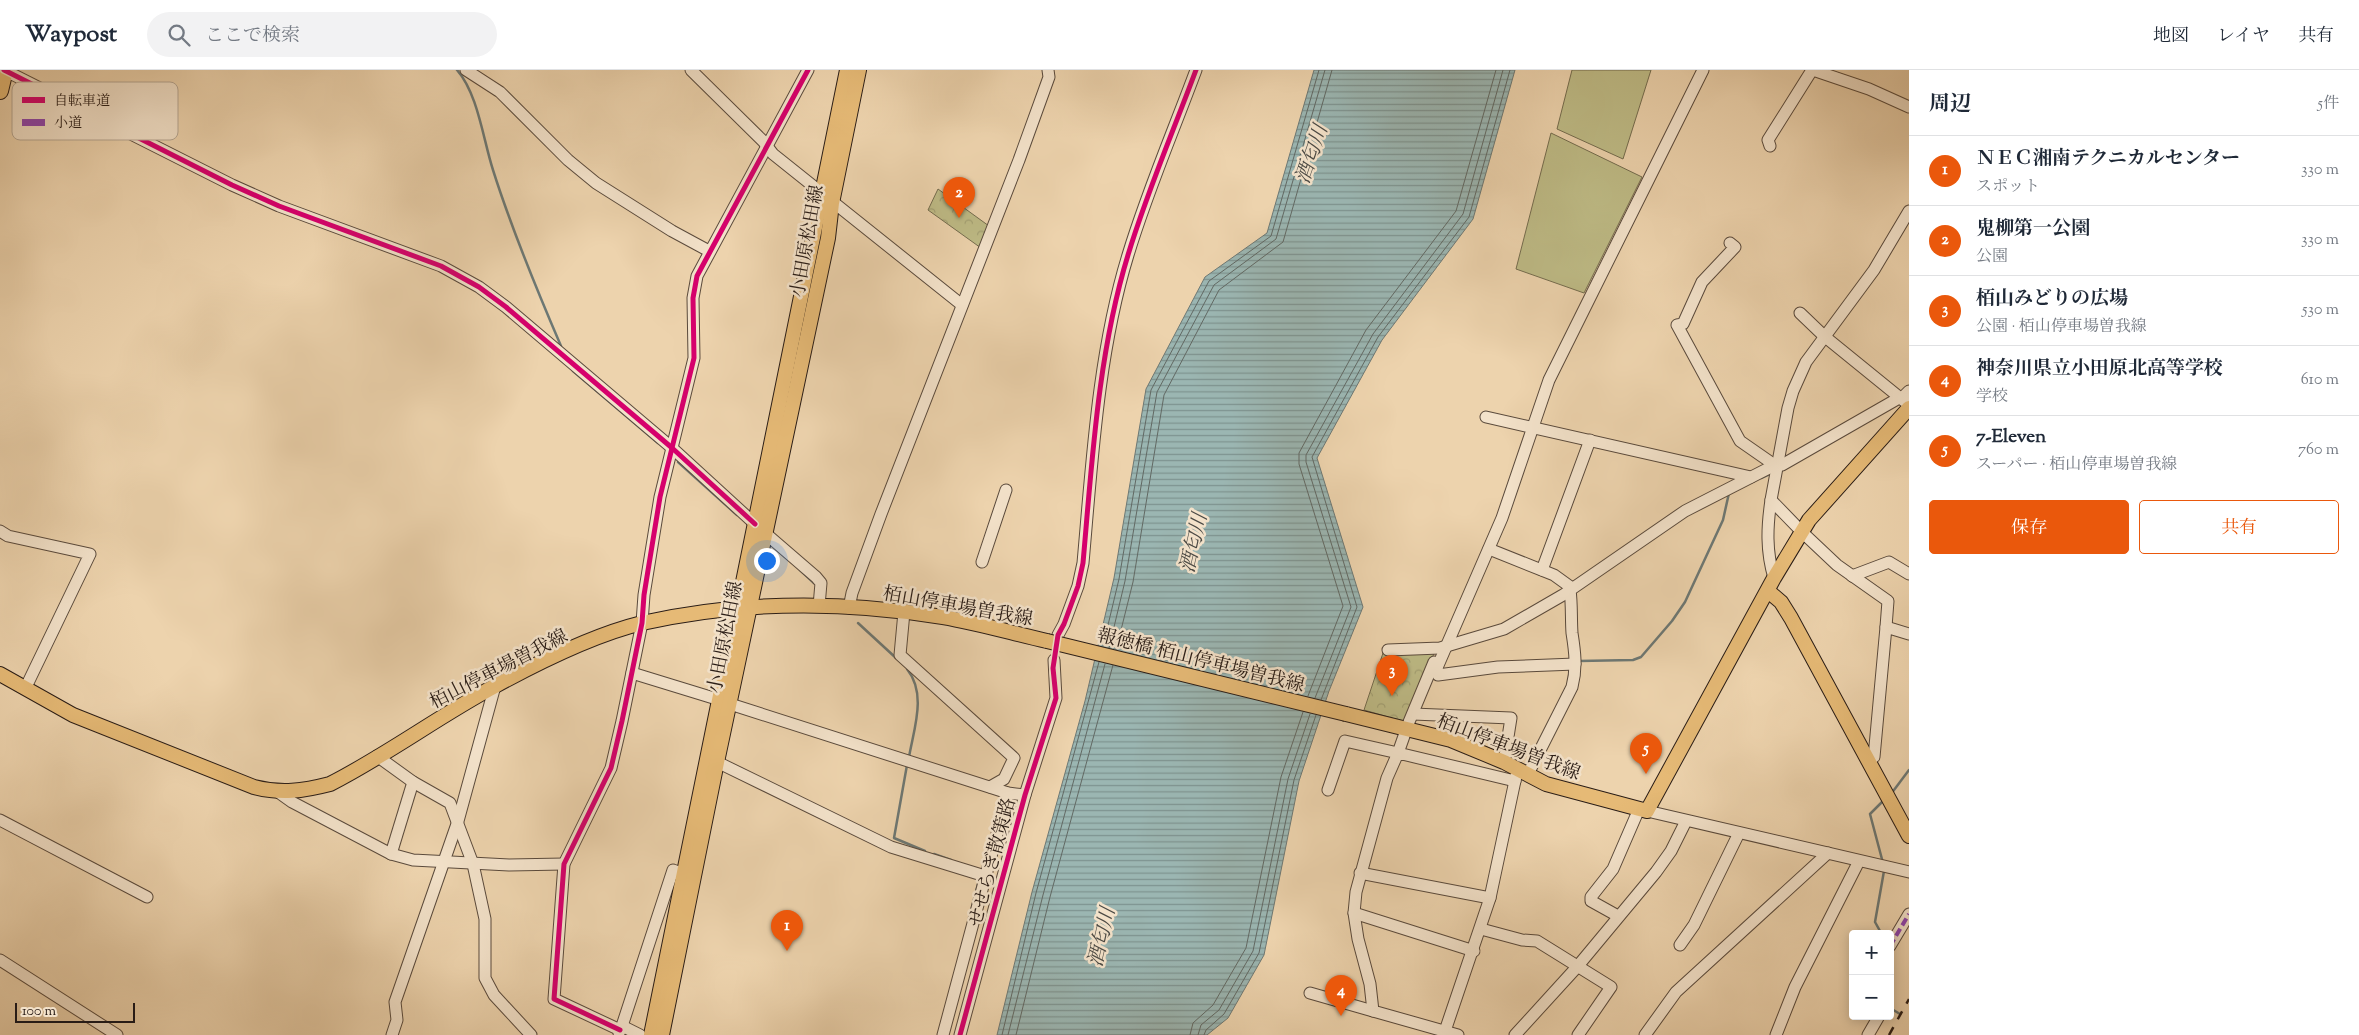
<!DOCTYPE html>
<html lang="ja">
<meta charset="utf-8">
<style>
body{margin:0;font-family:"Sorts Mill Goudy","Noto Serif JP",serif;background:#f2f2f3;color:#1f2937}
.controls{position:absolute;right:15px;bottom:15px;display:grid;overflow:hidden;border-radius:5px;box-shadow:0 2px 12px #0003}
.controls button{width:45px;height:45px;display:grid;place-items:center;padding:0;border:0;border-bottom:1px solid #e0e1e3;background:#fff;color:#1f2937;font:25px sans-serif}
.scale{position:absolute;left:15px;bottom:12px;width:120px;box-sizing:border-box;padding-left:5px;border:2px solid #291c16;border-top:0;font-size:14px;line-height:18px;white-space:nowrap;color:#291c16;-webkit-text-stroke:4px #f3e2ca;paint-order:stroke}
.you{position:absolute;left:766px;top:490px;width:18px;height:18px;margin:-12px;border:4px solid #fff;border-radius:50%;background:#1a73e8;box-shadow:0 0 0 8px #1a73e833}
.badge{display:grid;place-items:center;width:32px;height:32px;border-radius:50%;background:#ea580c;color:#fff;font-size:16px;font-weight:700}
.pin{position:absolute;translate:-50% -41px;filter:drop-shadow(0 1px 2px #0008)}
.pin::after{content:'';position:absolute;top:26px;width:18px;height:15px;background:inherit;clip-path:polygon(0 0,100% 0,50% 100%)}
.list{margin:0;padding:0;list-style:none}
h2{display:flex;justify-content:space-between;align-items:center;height:65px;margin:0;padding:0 20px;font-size:21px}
h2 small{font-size:16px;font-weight:400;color:#747a83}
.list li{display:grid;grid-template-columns:32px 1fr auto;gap:15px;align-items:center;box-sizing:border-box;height:70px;padding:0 20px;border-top:1px solid #e0e1e3}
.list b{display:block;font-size:19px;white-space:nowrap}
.list p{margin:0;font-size:16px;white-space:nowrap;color:#747a83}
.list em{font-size:16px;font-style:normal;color:#747a83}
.actions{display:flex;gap:10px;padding:15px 20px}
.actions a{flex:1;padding:11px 0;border:1px solid #ea580c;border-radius:5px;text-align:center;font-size:18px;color:#ea580c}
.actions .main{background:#ea580c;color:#fff}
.icon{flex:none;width:28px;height:28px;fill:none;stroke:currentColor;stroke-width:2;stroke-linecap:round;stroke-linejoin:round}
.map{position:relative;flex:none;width:1909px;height:965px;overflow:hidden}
header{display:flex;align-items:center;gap:30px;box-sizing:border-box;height:70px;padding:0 25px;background:#fff;border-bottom:1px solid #e0e1e3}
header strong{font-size:24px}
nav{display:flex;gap:28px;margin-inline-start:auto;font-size:18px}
.search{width:350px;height:45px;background:#f2f2f3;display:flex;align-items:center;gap:12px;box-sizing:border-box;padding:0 18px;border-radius:28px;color:#747a83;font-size:19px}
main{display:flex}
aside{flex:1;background:#fff}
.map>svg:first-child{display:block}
.green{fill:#bebb86;stroke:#746c4e}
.park{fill:url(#park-crowns);stroke:#746c4e}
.water{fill:url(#water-rules);stroke:#6d7874}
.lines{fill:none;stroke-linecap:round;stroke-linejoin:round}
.shore{stroke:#626964;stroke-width:1}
.stream{stroke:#6d7874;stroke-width:2.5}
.minor-casing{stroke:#5a4a3c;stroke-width:13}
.major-casing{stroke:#291c16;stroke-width:16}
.highway-casing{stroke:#291c16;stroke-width:18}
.minor{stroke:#f3e2ca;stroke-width:11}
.major{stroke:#e6ba76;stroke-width:14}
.highway{stroke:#e6ba76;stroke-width:16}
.rail{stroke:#291c16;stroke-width:2.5;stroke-dasharray:9 9;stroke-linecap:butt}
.major-bridge-casing{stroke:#291c16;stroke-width:16;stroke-linecap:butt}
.major-bridge{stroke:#e6ba76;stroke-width:14}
.quiet{stroke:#8e44ad;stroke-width:4;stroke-dasharray:8 4;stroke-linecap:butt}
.cycleway-casing{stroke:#f3e2ca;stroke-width:8}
.cycleway{stroke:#d6006c;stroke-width:5}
.labels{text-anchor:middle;stroke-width:5;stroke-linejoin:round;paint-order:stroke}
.street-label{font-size:19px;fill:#291c16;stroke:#f3e2ca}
.water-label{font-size:20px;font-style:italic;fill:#4b4a45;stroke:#f3e2ca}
.key{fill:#f3e2ca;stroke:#b6a794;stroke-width:1}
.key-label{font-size:14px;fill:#291c16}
</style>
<header>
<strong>Waypost</strong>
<div class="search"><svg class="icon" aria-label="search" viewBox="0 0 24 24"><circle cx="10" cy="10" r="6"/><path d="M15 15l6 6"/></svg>ここで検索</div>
<nav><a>地図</a><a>レイヤ</a><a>共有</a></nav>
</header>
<main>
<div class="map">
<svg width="1909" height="965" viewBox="0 0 1909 965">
<defs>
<pattern id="park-crowns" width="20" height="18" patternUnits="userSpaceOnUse" patternTransform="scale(1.25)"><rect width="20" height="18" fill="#bebb86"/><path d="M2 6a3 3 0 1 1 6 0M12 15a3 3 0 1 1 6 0" fill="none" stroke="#a3a073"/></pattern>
<pattern id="water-rules" width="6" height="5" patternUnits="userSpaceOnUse" patternTransform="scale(1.25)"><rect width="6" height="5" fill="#9bb6b2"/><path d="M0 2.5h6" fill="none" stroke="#7e9390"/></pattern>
</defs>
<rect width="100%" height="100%" fill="#edd3ad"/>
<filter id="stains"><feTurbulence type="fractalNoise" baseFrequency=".004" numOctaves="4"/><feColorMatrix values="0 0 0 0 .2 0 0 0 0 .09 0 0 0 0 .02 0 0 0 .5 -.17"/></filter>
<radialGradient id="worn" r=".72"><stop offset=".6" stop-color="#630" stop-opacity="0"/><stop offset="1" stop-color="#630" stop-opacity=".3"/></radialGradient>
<g class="green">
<path d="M 1572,0 L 1651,0 L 1623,89 L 1557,59 Z"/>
<path d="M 1551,63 L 1642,107 L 1584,223 L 1516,199 Z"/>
</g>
<g class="park">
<path d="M 938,119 L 989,156 L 981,178 L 928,140 Z"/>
<path d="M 1435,581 L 1406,652 L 1364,640 L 1383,583 Z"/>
</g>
<path class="water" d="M 1314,0 L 1515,0 L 1473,149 L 1382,270 L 1317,388 L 1363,537 L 1329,621 L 1299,711 L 1264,885 L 1228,948 L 1207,965 L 997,965 L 1032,822 L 1085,631 L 1114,508 L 1146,319 L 1205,207 L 1267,163 Z"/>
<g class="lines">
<g class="shore">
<path d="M 1103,576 L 1119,509 L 1151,320 L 1209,211 L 1271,166 L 1319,0"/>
<path d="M 1109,578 L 1125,511 L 1157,322 L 1214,215 L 1276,169 L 1325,0"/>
<path d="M 1116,580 L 1133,512 L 1164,325 L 1219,220 L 1283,172 L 1332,0"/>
<path d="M 1308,626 L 1343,536 L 1299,394 L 1299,383 L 1366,260 L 1456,141 L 1496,0"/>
<path d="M 1315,628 L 1351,537 L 1306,392 L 1306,385 L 1373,264 L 1463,144 L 1503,0"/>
<path d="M 1321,630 L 1357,537 L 1312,387 L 1378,267 L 1469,147 L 1510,0"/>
<path d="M 1002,965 L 1036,823 L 1099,592"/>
<path d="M 1008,965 L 1043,825 L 1105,594"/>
<path d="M 1016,965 L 1050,827 L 1113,595"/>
<path d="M 1190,965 L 1193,953 L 1213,935 L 1246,878 L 1281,707 L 1303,642"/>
<path d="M 1198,965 L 1201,955 L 1219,940 L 1253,881 L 1288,709 L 1310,644"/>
<path d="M 1204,965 L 1206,960 L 1224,944 L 1259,883 L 1294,710 L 1316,645"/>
</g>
<g class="stream">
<path d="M 457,0 C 478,24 483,69 493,100 C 512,160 536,218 561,276"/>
<path d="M 573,301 L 658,373"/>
<path d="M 678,392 L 737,445"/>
<path d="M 1761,408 L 1772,403"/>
<path d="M 800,500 L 814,513"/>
<path d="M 858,553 L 896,588"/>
<path d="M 1579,591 L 1633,590 L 1641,587 L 1672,551 L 1685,532 L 1723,450 L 1729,423"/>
<path d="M 907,599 C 927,624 914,658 909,687"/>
<path d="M 907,695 L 894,768 L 925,781"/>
<path d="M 1891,724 L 1909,700"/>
<path d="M 934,784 L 951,790"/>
<path d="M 1883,793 L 1870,744 L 1885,729"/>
<path d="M 970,845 L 979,810"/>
<path d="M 1879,864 L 1880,861 L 1875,852 L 1884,801"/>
<path d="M 1890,938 L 1900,944"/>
</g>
<defs>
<g id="minor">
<path d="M 4,0 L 232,115 L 279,136 L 441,196 L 479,217 L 506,237 L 671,377 L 755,454"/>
<path d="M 466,0 L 500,22 L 568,90 L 596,113 L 672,161 L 709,181"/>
<path d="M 691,0 L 763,71 L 773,84 L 962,235"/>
<path d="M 1813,0 L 1869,19 L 1909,37"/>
<path d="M 1770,76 L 1768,70 L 1812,0"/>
<path d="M 1730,173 L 1735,177 L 1702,212 L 1683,254 L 1677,255 L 1740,371 L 1776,396"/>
<path d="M 1800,243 L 1824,266 L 1904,331"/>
<path d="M 1486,347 L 1751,407"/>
<path d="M 1771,430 C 1767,457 1766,481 1774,508"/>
<path d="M 0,461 L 8,466 L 90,484 L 25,619"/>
<path d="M 765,463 L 816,507 L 821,513 L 819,536"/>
<path d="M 1489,479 L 1554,505 L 1572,518"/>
<path d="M 982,492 L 1006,420"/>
<path d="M 1542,500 L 1590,370"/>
<path d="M 1852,506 L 1889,492 L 1909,504"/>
<path d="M 849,538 L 852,523 L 881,444 L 1019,90 L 1049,7 L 1048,0"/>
<path d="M 904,542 L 900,585 L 1014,688 L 1004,709 L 990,717"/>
<path d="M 1886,557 L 1888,531 L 1837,495 L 1802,462 L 1771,430 L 1788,338 L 1793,321 L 1806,292 L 1874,200 L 1909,141"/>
<path d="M 1058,565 L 1064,554 L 1078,516 L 1083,493 C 1092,392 1098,283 1128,185 C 1147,122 1173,62 1196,0"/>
<path d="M 1388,580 L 1440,578 L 1504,559 L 1563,525 L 1685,441 L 1773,396 L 1782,395 L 1899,328 L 1903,327 L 1909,321"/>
<path d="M 1575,594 L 1498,597 L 1438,605 L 1436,600 L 1502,448 L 1549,310 L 1703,0"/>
<path d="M 632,603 L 720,630"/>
<path d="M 730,634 L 1008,723 L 1025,725"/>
<path d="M 1413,644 L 1511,648 L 1504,692"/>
<path d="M 1409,652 L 1434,592"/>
<path d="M 377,686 L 413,712 L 450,733 L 473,794 L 485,849 L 485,908 L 494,925 L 531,965"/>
<path d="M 1869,691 L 1874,687 L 1886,557 L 1909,564"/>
<path d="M 717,692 L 891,777 L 985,806"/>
<path d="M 1528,704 L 1572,617 C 1577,598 1575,582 1572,563 C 1571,549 1572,534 1570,520"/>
<path d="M 1328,720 L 1345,671 L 1398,683 L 1404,666"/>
<path d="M 278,722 L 292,732 L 391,784 L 413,790 L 509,795 L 564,794"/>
<path d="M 1647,741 L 1909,802"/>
<path d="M 0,750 L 147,827"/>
<path d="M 391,784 L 413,712"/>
<path d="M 1360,803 L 1490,828"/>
<path d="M 1354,843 L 1474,881"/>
<path d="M 1618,846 L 1591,831 L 1591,827 L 1613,799 L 1639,739"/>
<path d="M 1481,859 L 1522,870 L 1537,871 L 1611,917 L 1578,965"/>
<path d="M 1680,875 L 1694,855 L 1739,763"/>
<path d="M 1890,876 L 1909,844"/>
<path d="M 0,890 L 117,965"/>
<path d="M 1310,923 L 1373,941"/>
<path d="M 622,956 L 673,800 L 684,804"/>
<path d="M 620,960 L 554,929 L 564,794 L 611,698 L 622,651 L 642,553 L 644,525 L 660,427 L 694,288 L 693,228 L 697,206 L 808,0"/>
<path d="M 1445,961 L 1490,828 L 1516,706"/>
<path d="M 619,963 L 622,956 L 640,965"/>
<path d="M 392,965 L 397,950 L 395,932 L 458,751 L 495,616"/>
<path d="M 943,965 L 1008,723"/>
<path d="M 960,965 L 1025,725 L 1056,628 L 1054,590"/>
<path d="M 1458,965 L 1373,941 L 1370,914 L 1358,869 L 1354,843 L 1356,822 L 1387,708 L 1398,683 L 1515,711"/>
<path d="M 1515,965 L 1577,897 L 1656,802 L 1671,781 L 1686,751"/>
<path d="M 1645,965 L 1676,922 L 1828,783"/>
<path d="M 1776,965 L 1795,917 L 1859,791"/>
<path d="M 1868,965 L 1879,946"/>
</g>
<g id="major">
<path d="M 1768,521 L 1781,532 L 1791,548 L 1909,766"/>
<path d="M 0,604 L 73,645 L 254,717 C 281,724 303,721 330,714 C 387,685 439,646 495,616 C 539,592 593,565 642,553 C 740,531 844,531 943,547 C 978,553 1012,563 1047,571"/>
<path d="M 1346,644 L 1451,670 L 1504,692 L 1546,714 L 1647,741 L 1774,508 L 1809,450 L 1909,338"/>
<path d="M 651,965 L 847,0"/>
<path d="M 662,965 L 717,692 L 828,168 L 832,133 L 859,0"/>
</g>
<path id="highway" d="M 0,21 L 5,0"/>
</defs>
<use href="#minor" class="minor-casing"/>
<use href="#major" class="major-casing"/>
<use href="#highway" class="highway-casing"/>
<use href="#minor" class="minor"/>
<use href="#major" class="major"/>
<use href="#highway" class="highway"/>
<path class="rail" d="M 1889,965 L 1909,929"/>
<defs>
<path id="major-bridge" d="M 1047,571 L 1346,644"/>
</defs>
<use href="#major-bridge" class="major-bridge-casing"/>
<use href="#major-bridge" class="major-bridge"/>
<path class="quiet" d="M 1890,876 L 1909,844"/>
<defs>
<g id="cycleway">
<path d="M 4,0 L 232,115 L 279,136 L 441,196 L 479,217 L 506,237 L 671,377 L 755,454"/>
<path d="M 620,960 L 554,929 L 564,794 L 611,698 L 622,651 L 642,553 L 644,525 L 660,427 L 694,288 L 693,228 L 697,206 L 808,0"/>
<path d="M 960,965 L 1025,725 L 1056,628 L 1053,598 L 1058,565 L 1064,554 L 1078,516 L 1083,493 C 1092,392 1098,283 1128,185 C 1147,122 1173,62 1196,0"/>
</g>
</defs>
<use href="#cycleway" class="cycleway-casing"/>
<use href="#cycleway" class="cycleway"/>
</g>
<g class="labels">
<g class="street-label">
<text transform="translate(806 171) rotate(-80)" y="7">小田原松田線</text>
<text transform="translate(958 535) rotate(10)" y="7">栢山停車場曽我線</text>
<text transform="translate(724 567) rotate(-79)" y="7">小田原松田線</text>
<text transform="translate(1201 589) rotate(14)" y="7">報徳橋 栢山停車場曽我線</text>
<text transform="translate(498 598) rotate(-27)" y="7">栢山停車場曽我線</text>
<text transform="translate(1509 676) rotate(21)" y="7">栢山停車場曽我線</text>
<text transform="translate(991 792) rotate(-75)" y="7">せせらぎ散策路</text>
</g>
<g class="water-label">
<text transform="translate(1311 84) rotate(-71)" y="7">酒匂川</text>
<text transform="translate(1193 473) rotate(-77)" y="7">酒匂川</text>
<text transform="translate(1101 867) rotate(-77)" y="7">酒匂川</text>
</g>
</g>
<rect x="12" y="12" width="166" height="58" rx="8" class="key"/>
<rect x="22" y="27" width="23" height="6" fill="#d6006c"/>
<rect x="22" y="49" width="23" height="7" fill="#8e44ad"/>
<g class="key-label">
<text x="54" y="35">自転車道</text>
<text x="54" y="57">小道</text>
</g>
<rect width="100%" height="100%" filter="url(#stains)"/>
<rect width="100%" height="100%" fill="url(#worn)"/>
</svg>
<div class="controls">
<button>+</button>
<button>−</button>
</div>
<div class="scale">100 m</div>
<div class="you"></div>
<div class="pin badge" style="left:787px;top:881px">1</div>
<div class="pin badge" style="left:959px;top:148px">2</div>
<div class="pin badge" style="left:1392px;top:626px">3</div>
<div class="pin badge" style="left:1341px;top:946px">4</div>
<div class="pin badge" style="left:1646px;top:704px">5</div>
</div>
<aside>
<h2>周辺<small>5件</small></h2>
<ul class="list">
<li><span class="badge">1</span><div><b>ＮＥＣ湘南テクニカルセンター</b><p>スポット</p></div><em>330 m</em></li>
<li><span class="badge">2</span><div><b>鬼柳第一公園</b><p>公園</p></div><em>330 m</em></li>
<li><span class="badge">3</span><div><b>栢山みどりの広場</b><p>公園 · 栢山停車場曽我線</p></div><em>530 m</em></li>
<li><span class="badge">4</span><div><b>神奈川県立小田原北高等学校</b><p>学校</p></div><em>610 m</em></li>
<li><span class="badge">5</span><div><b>7-Eleven</b><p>スーパー · 栢山停車場曽我線</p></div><em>760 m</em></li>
</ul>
<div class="actions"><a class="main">保存</a><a>共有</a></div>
</aside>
</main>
